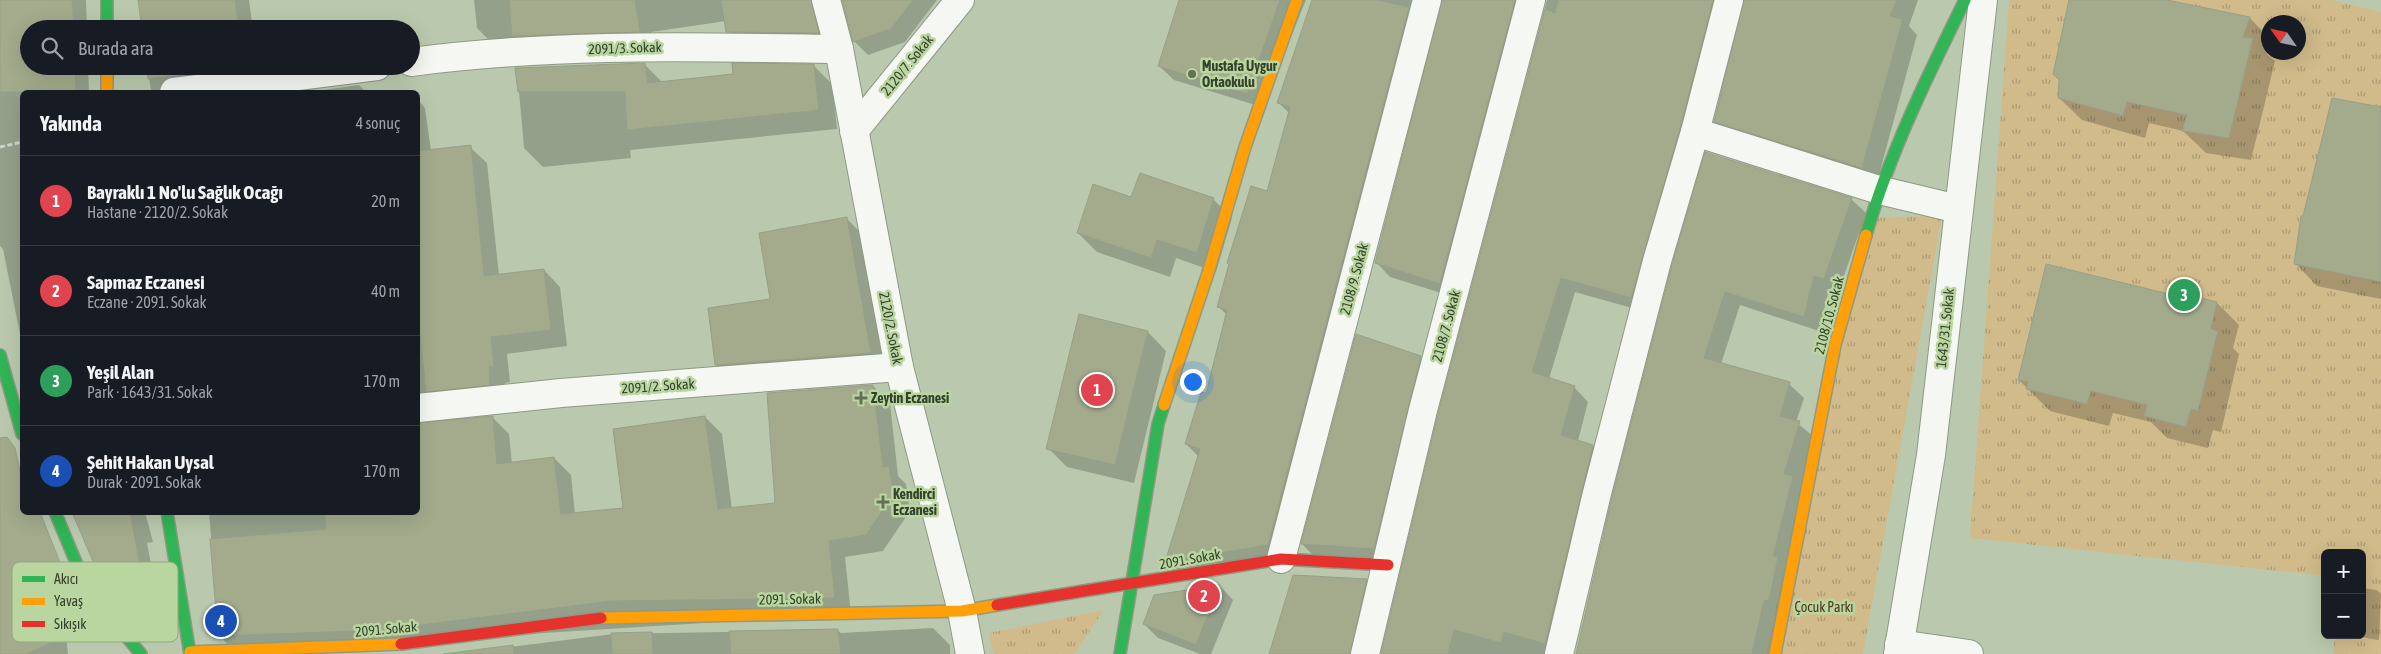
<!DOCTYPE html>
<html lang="tr">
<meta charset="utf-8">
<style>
body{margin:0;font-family:"Asap Condensed",sans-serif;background:#20242c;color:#f1f3f6}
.controls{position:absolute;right:15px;bottom:15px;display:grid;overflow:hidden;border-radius:8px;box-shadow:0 5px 20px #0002}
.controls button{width:45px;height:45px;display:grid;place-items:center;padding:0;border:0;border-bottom:1px solid #363941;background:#171b24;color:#f1f3f6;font:25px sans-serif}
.compass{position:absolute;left:2261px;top:15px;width:45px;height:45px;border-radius:50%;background:#171b24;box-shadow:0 5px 20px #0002;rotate:304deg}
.you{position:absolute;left:1192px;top:381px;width:18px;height:18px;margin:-12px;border:4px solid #fff;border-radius:50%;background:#1a73e8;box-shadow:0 0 0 8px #1a73e833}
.badge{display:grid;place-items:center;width:32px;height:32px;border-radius:50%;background:#d93025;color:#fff;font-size:16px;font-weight:700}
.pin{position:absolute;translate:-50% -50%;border:2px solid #fff;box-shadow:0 1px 5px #0006}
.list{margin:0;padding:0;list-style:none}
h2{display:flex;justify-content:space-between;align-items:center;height:65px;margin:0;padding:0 20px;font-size:21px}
h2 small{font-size:16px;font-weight:400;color:#9ea1a6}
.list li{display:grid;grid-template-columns:32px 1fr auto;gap:15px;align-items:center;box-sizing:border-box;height:90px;padding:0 20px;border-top:1px solid #363941}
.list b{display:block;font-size:19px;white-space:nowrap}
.list p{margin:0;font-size:16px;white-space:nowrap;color:#9ea1a6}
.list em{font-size:16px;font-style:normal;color:#9ea1a6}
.icon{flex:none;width:28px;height:28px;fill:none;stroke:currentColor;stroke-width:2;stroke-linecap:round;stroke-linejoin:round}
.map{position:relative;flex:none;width:2381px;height:654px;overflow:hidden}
.search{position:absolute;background:#171b24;box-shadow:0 5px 20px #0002;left:20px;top:20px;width:400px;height:55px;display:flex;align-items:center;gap:12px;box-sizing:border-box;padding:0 18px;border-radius:28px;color:#9ea1a6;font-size:19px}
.panel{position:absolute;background:#171b24;box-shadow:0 5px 20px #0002;left:20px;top:90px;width:400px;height:425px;border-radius:8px}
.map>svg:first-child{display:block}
.park{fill:url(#park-tufts);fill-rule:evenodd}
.shadow{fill:#0003}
.building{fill:#a3ab8c;stroke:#989f88}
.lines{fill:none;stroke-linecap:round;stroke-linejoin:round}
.street-casing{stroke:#8e9a83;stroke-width:30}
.fast-casing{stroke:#8e9a83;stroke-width:14}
.slow-casing{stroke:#8e9a83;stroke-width:14}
.jam-casing{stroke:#8e9a83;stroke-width:14}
.path{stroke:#cfd4cb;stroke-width:3;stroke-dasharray:5 2.5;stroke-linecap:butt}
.street{stroke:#f5f7f3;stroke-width:28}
.fast{stroke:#30b455;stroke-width:11}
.slow{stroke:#ff9f0a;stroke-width:11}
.jam{stroke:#e5322d;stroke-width:11}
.poi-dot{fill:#647158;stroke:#b9d6a0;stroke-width:2}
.labels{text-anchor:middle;stroke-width:5;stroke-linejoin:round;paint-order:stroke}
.street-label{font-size:14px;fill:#35412b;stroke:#b9d6a0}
.poi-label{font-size:14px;font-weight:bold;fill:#35412b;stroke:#b9d6a0;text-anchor:start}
.park-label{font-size:14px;fill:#523918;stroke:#b9d6a0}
.key{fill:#b9d6a0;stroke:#91a97d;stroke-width:1}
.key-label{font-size:14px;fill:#35412b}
</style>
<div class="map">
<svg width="2381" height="654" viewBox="0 0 2381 654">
<defs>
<pattern id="park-tufts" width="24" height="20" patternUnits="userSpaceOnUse" patternTransform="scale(1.25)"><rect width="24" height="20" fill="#d1bb8b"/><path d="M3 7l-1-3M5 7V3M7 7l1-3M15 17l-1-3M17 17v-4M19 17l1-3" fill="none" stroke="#aa9a72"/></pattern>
</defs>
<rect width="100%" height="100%" fill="#bac9ad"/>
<g class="park">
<path d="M 2009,0 L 2331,0 L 2381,12 L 2381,654 L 2333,654 L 2335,635 L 2362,635 L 2362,553 L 2325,553 L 2325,576 L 1970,538 ZM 2268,22 L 2298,22 L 2298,52 L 2268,52 Z"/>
<path d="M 1942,216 L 1863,654 L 1766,654 L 1862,218 Z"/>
<path d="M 1104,610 L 1074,654 L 993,654 L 989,633 Z"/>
</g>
<g class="shadow">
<path d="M 0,0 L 86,0 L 87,29 L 29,29 L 29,66 L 88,66 L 89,92 L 22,92 L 22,344 L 3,249 L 0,246 Z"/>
<path d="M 139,0 L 249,0 L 253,29 L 143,29 Z"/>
<path d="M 474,0 L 833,0 L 832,46 L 741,45 L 728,31 L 726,21 L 651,32 L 653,45 L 491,42 L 477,28 Z"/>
<path d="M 843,0 L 937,0 L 905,42 L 868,55 L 854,41 Z"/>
<path d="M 1180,0 L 1306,0 L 1262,107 L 1174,80 L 1159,66 Z"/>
<path d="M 1313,0 L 1436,0 L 1283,559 L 1180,576 L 1166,562 L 1199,457 L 1186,444 L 1207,395 L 1227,315 L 1218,306 L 1268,192 L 1290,114 L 1279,103 Z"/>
<path d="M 1443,0 L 1540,0 L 1454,297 L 1390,277 L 1376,262 Z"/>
<path d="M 1547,0 L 1738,0 L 1646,312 L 1575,292 L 1549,379 L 1574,387 L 1588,402 L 1578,441 L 1593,446 L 1607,461 L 1560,654 L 1382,654 L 1439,414 Z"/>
<path d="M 1745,0 L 1918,0 L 1909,26 L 1917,35 L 1877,182 L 1730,136 L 1715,121 Z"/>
<path d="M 2071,0 L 2161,0 L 2250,18 L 2268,37 L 2267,54 L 2275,61 L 2251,160 L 2206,153 L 2183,131 L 2149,123 L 2145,138 L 2082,120 L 2059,98 Z"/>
<path d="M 644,64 L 662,82 L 813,65 L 832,84 L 837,129 L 630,150 L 631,158 L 543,167 L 524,148 L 517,69 Z"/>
<path d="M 148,66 L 258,66 L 260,84 L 191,92 L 151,92 Z"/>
<path d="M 359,85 L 366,92 L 309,92 Z"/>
<path d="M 418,100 L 425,108 L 431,151 L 470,147 L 487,163 L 499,275 L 544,270 L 560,287 L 567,346 L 507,354 L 510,382 L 505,383 L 506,401 L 420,418 L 419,425 L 492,417 L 509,434 L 512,464 L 554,458 L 571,475 L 575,514 L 624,509 L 705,417 L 722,434 L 732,509 L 777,504 L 873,386 L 890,403 L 898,476 L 906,484 L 910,511 L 883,551 L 845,557 L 851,614 L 235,652 L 219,635 L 209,512 L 418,512 Z"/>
<path d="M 2381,109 L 2381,299 L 2317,286 L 2295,263 Z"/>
<path d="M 1132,199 L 1213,199 L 1232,218 L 1216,272 L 1176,258 L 1170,277 L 1097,252 L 1078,233 Z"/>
<path d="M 1851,199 L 1866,213 L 1838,293 L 1829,289 L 1819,331 L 1740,305 L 1721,364 L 1789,384 L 1804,398 L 1796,422 L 1814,437 L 1770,654 L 1576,654 L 1673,266 Z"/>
<path d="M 847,219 L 863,235 L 887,370 L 733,381 L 716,365 L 771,300 Z"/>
<path d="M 2170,296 L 2217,303 L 2239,325 L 2233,348 L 2239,354 L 2221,432 L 2213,430 L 2208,448 L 2167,438 L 2151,422 L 2113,413 L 2109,426 L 2050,411 L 2019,380 Z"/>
<path d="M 1148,332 L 1166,351 L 1134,483 L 1067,467 L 1048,448 Z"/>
<path d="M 1357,335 L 1420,357 L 1434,371 L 1388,562 L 1316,558 L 1302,544 Z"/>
<path d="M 0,468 L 52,593 L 63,604 L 68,654 L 0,654 Z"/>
<path d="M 73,512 L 145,512 L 153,542 L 147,543 L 160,611 L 138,622 L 124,607 L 110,591 Z"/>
<path d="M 1366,581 L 1380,595 L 1366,654 L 1270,654 Z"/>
<path d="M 1220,586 L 1233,600 L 1211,654 L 1200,654 L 1158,638 L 1144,624 L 1155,597 Z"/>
<path d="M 2362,588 L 2377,590 L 2381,594 L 2379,640 L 2348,635 L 2362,635 Z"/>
<path d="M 933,628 L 950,645 L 950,654 L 453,654 L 613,634 L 837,630 L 841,633 Z"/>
</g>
<g class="building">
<path d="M 0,0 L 72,0 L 74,29 L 29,29 L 29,66 L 75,66 L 76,92 L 0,92 Z"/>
<path d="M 138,0 L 235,0 L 239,29 L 142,29 Z"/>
<path d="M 509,0 L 635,0 L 640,32 L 512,36 Z"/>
<path d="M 721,0 L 811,0 L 819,33 L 726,32 Z"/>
<path d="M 842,0 L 913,0 L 891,29 L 853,42 Z"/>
<path d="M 1179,0 L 1280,0 L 1247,94 L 1158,66 Z"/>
<path d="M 1312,0 L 1379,0 L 1409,7 L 1268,545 L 1165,562 L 1200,449 L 1185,444 L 1201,392 L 1206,393 L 1227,310 L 1217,307 L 1229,264 L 1227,263 L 1251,186 L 1267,191 L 1290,107 L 1277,103 Z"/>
<path d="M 1442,0 L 1515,0 L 1440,284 L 1375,263 Z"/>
<path d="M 1558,0 L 1713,0 L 1680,128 L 1631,298 L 1561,278 L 1532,372 L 1575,386 L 1561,435 L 1593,445 L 1545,644 L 1504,632 L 1501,643 L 1454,630 L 1448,654 L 1381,654 L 1438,414 L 1545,9 L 1555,13 Z"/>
<path d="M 1744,0 L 1897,0 L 1890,16 L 1903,19 L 1862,168 L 1714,122 Z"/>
<path d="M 2069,0 L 2167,0 L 2250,17 L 2243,37 L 2253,38 L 2229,138 L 2182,131 L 2187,115 L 2127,102 L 2123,116 L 2058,98 L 2059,80 L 2053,74 Z"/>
<path d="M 645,63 L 648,83 L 733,74 L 732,63 L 814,64 L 819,110 L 627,130 L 625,92 L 518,92 L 515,68 Z"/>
<path d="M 147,66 L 244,66 L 244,67 L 148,79 Z"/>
<path d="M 2332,98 L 2381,107 L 2381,282 L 2294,264 L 2301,216 L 2303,216 Z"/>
<path d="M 471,145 L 484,276 L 544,269 L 551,330 L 491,337 L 494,366 L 489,367 L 490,385 L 426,392 L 418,317 L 418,151 Z"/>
<path d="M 1705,152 L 1852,198 L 1824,279 L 1814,276 L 1804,317 L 1725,292 L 1704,358 L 1790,382 L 1780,416 L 1800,421 L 1784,474 L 1793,476 L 1773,556 L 1778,557 L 1769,601 L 1764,600 L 1752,654 L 1576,654 L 1612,497 L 1672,265 Z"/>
<path d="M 1140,173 L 1214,198 L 1197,253 L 1157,240 L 1151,258 L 1077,233 L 1093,184 L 1131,197 Z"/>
<path d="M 847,217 L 871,353 L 715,365 L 708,308 L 770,299 L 759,233 Z"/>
<path d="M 2046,264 L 2169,294 L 2170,290 L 2217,302 L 2211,329 L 2218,331 L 2198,411 L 2191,409 L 2186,427 L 2144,416 L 2147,405 L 2091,391 L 2087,404 L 2026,389 L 2028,382 L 2018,380 Z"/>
<path d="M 1079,314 L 1148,331 L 1115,465 L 1046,449 Z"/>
<path d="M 1356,334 L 1421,356 L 1374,549 L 1301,544 Z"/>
<path d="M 873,385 L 883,467 L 889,466 L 894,494 L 866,535 L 829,541 L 835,598 L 612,601 L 381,630 L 218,636 L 210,539 L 326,529 L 324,512 L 418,512 L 418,423 L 493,416 L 497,464 L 554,457 L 561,514 L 623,508 L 613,429 L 705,416 L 718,509 L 775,503 L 767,393 Z"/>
<path d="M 7,437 L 15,448 L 22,480 L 22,512 L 40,512 L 74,598 L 53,602 L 57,640 L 27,654 L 0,654 L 0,438 Z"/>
<path d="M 72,512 L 130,512 L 146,597 L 123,608 L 111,591 L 109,592 L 102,583 Z"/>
<path d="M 1293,575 L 1367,579 L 1350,654 L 1269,654 Z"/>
<path d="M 1220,585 L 1196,645 L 1143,624 L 1154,595 Z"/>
<path d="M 838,629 L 841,654 L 731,654 L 729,631 Z"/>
<path d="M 652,632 L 653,654 L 612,654 L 611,633 Z"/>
<path d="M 513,645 L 514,654 L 443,654 Z"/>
</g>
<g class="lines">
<defs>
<g id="street">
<path d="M 826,0 L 839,49 L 899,367 L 962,611 L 970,654"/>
<path d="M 411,62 C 553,43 696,47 839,49"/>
<path d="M 174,92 L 377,66"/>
<path d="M 854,131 L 960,0"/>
<path d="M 1695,132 L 1879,190 L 1958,209"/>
<path d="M 418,408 L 561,393 L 899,367"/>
<path d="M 1281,559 L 1427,0"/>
<path d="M 1899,644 L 1969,654"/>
<path d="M 1365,654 L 1423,410 L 1531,0"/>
<path d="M 1559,654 L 1597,493 L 1657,261 L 1695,132 L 1729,0"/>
<path d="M 1898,654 L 1931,455 L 1983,0"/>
</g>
<g id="fast">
<path d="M 107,0 L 107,29"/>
<path d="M 1866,235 C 1890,152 1927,77 1965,0"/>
<path d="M 0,355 L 22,434"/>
<path d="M 55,512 L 88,591 L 141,654"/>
<path d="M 167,512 L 190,654"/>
<path d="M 1120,654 L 1158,424 L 1164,405"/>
</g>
<g id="slow">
<path d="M 107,66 L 107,92"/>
<path d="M 1164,405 L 1208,273 L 1245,147 L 1297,0"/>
<path d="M 601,618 L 962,611 L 997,605"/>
<path d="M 190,652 L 401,644"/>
<path d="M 1775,654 L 1835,345 L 1866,235"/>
</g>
<g id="jam">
<path d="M 997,605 L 1281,559 L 1388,565"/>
<path d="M 401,644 L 601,618"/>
</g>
</defs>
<use href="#street" class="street-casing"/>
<use href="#fast" class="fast-casing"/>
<use href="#slow" class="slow-casing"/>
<use href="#jam" class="jam-casing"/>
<path class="path" d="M 0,147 L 22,142"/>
<use href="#street" class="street"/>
<use href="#fast" class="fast"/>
<use href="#slow" class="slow"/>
<use href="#jam" class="jam"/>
</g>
<g class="poi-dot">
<circle cx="1192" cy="74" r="5"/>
<path d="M858.5 390.5h5v5h5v5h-5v5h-5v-5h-5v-5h5z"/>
<path d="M880.5 494.5h5v5h5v5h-5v5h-5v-5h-5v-5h5z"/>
</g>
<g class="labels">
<g class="street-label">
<text transform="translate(625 48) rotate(-2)" y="5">2091/3. Sokak</text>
<text transform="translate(907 65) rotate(-51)" y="5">2120/7. Sokak</text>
<text transform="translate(1354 279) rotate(-75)" y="5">2108/9. Sokak</text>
<text transform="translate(1829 315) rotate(-75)" y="5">2108/10. Sokak</text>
<text transform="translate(1446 326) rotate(-75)" y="5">2108/7. Sokak</text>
<text transform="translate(891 328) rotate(79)" y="5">2120/2. Sokak</text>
<text transform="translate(1945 328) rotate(-84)" y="5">1643/31. Sokak</text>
<text transform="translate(658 386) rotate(-4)" y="5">2091/2. Sokak</text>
<text transform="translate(1190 559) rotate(-10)" y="5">2091. Sokak</text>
<text transform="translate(790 599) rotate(-1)" y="5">2091. Sokak</text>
<text transform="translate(386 629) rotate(-5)" y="5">2091. Sokak</text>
</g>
<g class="poi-label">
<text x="1202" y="71">Mustafa Uygur<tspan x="1202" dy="16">Ortaokulu</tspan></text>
<text x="871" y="403">Zeytin Eczanesi</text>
<text x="893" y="499">Kendirci<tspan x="893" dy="16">Eczanesi</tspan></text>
</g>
<g class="park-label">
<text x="1824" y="612">Çocuk Parkı</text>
</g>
</g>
<rect x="12" y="562" width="166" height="80" rx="8" class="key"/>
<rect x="22" y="576" width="23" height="6" fill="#30b455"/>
<rect x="22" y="598" width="23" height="7" fill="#ff9f0a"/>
<rect x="22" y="621" width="23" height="6" fill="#e5322d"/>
<g class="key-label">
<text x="54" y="584">Akıcı</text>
<text x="54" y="606">Yavaş</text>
<text x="54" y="629">Sıkışık</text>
</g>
</svg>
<div class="controls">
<button>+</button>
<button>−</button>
</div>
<svg class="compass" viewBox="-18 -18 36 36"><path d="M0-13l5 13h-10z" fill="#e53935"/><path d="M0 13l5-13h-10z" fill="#9ea1a6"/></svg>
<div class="you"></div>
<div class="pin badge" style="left:1097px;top:390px;background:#e0444e">1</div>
<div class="pin badge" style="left:1204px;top:596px;background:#e0444e">2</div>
<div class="pin badge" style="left:2184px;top:295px;background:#2e9e5b">3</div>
<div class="pin badge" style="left:221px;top:621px;background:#1a4fb4">4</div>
<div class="search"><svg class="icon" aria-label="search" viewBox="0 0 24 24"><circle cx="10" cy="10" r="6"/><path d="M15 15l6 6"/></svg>Burada ara</div>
<section class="panel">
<h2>Yakında<small>4 sonuç</small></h2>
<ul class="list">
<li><span class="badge" style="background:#e0444e">1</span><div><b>Bayraklı 1 No'lu Sağlık Ocağı</b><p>Hastane · 2120/2. Sokak</p></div><em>20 m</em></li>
<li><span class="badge" style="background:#e0444e">2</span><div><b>Sapmaz Eczanesi</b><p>Eczane · 2091. Sokak</p></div><em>40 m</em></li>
<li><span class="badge" style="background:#2e9e5b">3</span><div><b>Yeşil Alan</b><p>Park · 1643/31. Sokak</p></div><em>170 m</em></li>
<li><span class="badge" style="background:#1a4fb4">4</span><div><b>Şehit Hakan Uysal</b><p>Durak · 2091. Sokak</p></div><em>170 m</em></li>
</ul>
</section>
</div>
